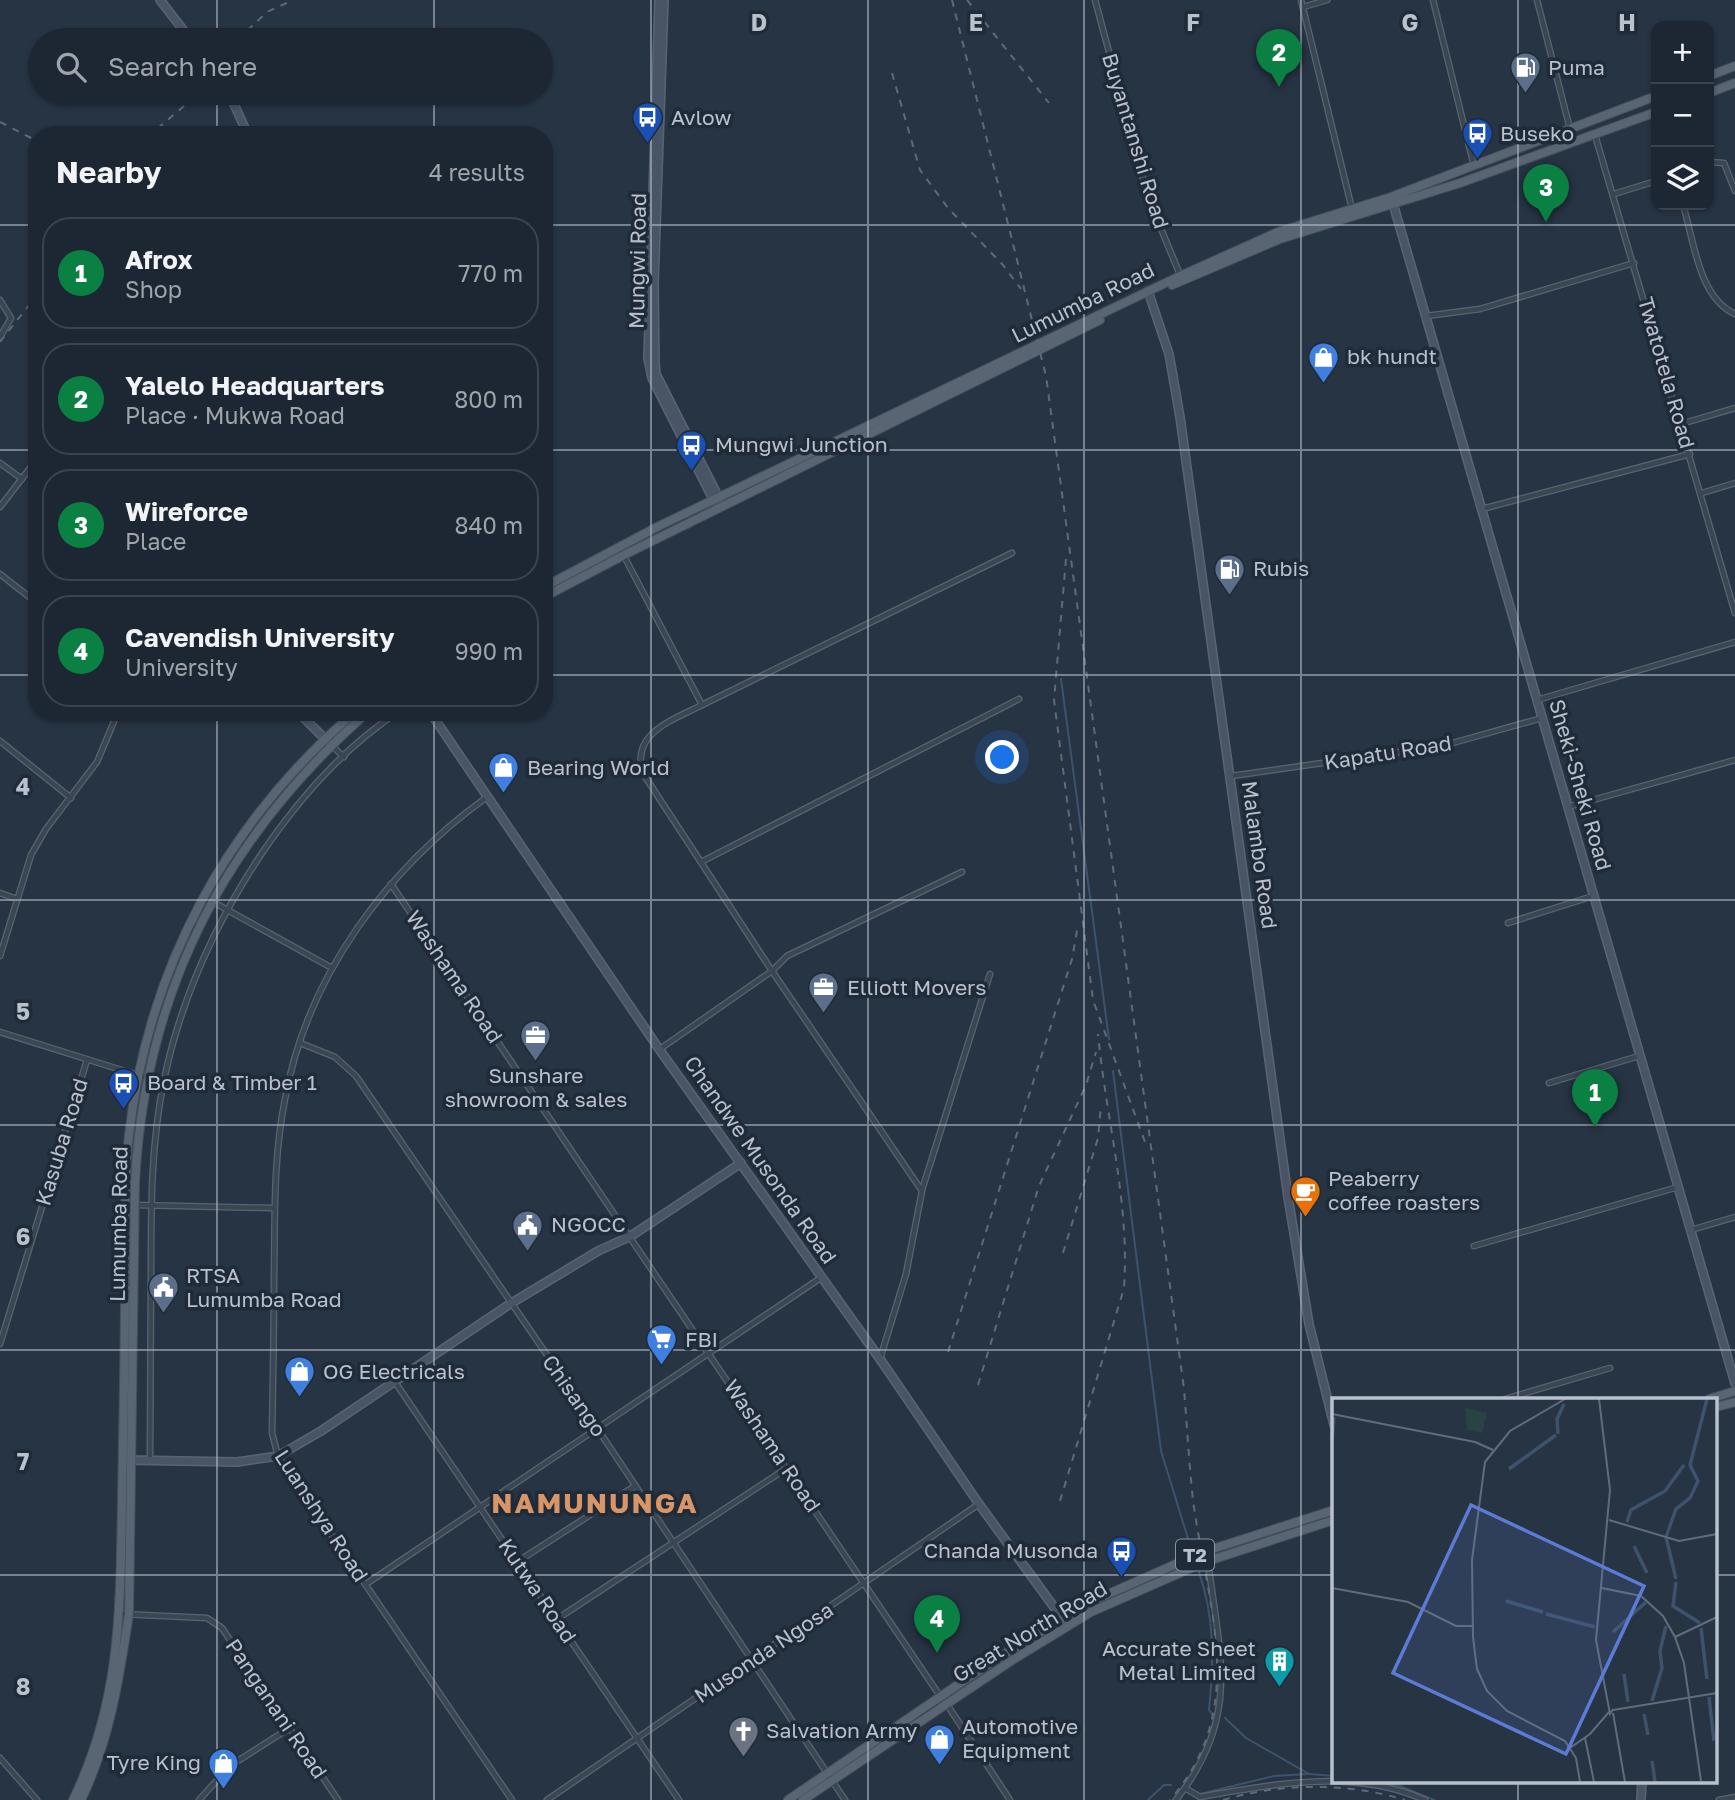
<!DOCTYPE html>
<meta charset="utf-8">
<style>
body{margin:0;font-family:"Golos Text",sans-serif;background:#2a333f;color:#f1f3f6}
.controls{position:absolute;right:21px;top:21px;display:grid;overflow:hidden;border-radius:14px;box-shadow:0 2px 5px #0004}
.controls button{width:63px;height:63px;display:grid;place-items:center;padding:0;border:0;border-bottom:2px solid #3b444e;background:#1d2733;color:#f1f3f6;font:35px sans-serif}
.you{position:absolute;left:1003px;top:758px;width:24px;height:24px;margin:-18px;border:5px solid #fff;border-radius:50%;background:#1a73e8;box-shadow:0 0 0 10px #1a73e833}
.badge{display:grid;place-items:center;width:46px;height:46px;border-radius:50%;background:#0b8043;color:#fff;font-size:23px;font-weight:700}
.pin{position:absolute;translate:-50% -58px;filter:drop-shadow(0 2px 4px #0008)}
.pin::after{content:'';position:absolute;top:37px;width:24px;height:21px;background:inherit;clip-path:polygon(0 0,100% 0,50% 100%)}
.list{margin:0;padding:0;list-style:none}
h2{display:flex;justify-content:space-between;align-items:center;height:91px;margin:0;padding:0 28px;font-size:30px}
h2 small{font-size:23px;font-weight:400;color:#a0a5ac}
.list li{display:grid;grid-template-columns:46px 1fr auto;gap:21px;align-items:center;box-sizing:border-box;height:112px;margin:0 14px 14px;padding:0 14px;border:2px solid #3b444e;border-radius:28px}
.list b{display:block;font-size:26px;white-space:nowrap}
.list p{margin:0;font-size:23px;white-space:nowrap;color:#a0a5ac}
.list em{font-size:23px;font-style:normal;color:#a0a5ac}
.icon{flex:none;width:38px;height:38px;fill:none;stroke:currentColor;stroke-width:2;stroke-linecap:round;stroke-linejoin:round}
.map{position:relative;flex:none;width:1735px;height:1800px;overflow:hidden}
.search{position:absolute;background:#1d2733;box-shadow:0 2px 5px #0004;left:28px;top:28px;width:525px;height:77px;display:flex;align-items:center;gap:18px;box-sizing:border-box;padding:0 24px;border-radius:38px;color:#a0a5ac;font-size:26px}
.panel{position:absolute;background:#1d2733;box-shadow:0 2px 5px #0004;left:28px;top:126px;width:525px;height:595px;border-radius:28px}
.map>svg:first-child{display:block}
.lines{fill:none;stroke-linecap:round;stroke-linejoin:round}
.stream{stroke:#3d536d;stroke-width:2}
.street-casing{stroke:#5a6471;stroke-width:7}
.secondary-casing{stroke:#5a6471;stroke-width:10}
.primary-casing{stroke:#454f5d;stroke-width:10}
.street{stroke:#3b4653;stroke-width:4.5}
.secondary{stroke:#495566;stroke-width:7}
.primary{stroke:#596573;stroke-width:8}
.rail{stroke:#5d6a7a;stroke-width:2;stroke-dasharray:7 7;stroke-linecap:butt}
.grid{fill:none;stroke:#b9c1cd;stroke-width:2;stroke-opacity:0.55}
.labels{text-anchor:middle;stroke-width:7;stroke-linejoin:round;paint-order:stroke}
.shield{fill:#202b39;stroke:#8b94a1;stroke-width:2}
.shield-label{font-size:19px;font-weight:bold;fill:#b9c1cd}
.poi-label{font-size:21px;fill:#b9c1cd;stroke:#202b39;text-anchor:start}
.street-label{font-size:21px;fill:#b9c1cd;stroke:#202b39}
.district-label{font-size:28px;font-weight:bold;letter-spacing:2px;fill:#d89568;stroke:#202b39}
.inset-river{fill:none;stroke:#3d536d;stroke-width:3.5}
.inset-road{fill:none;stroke:#616c7b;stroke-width:2}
.view{fill:#5b7cd4;fill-opacity:0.15;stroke:#5b7cd4;stroke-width:3.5}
.inset-edge{fill:none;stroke:#b9c1cd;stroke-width:3.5}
.grid-label{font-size:23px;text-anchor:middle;font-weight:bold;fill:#b9c1cd;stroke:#202b39;stroke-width:7;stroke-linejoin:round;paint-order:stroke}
</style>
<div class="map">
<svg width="1735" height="1800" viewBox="0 0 1735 1800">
<rect width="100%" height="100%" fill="#273444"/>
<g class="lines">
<g class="stream">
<path d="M 1061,679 L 1109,1039"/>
<path d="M 1113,1071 L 1161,1451 L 1190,1545"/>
<path d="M 1199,1572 C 1215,1619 1214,1662 1209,1710 L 1212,1714"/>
<path d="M 1225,1718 L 1246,1738 L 1309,1774 L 1334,1776"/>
<path d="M 1378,1781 L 1400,1786 L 1434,1800"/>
<path d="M 1200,1794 L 1274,1776 L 1308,1774"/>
<path d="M 1148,1800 L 1164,1785 L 1171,1785"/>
</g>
<defs>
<g id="street">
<path d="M 1095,0 L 1149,200 L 1181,277"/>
<path d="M 1301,0 L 1352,209"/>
<path d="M 1433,0 L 1474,166"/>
<path d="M 1537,0 L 1570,129"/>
<path d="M 1303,7 L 1327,0"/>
<path d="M 1595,135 L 1735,613"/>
<path d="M 1709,162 L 1724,163 L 1735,191"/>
<path d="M 1614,194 L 1656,181"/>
<path d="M 1683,205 C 1694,240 1698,297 1735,314"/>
<path d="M 0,300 L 11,318 L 0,337"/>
<path d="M 1426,316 L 1480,309 L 1634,263"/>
<path d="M 1681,424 L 1735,408"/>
<path d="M 0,463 L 22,479"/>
<path d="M 1702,493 L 1735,483"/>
<path d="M 0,507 L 37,459"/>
<path d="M 1482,509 L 1690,454"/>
<path d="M 624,556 L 702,705 L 1012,553"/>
<path d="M 0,574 L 37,603"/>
<path d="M 1537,700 L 1735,642"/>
<path d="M 702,705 C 673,720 628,734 644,775 L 772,971 L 922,1191 L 906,1274 L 880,1359"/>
<path d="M 0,741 L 71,798"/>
<path d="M 332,746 L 344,757"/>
<path d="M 1231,776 L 1442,746 L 1542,718"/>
<path d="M 487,797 C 387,869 307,976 285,1099 C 273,1159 275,1218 274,1279 C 274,1330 273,1381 272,1433 L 278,1456 L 512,1800"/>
<path d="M 1568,807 L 1735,760"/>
<path d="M 701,862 L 1019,699"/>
<path d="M 391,884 L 940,1696"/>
<path d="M 0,893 L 17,899"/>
<path d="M 213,902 L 332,968"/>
<path d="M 1508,923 L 1593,896"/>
<path d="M 0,956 L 31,855 L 46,829 L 97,762 L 118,712"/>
<path d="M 0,1032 L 147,1078"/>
<path d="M 300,1043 L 335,1057 L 356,1076 L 597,1428 L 845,1800"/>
<path d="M 660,1049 L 772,971 L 787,956 L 962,872"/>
<path d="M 1549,1083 L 1639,1056"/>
<path d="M 922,1190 L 990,974"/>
<path d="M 135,1205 L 272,1208"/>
<path d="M 1691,1230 L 1735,1217"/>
<path d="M 1474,1246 L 1678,1187"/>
<path d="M 0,1344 L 87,1060"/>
<path d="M 395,1382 L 679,1800"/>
<path d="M 1505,1399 L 1610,1368"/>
<path d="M 150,1461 C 150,1397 151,1334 151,1270 C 151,1206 151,1143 164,1080 C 181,998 216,922 262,853 C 298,800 345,747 398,712"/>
<path d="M 517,1562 L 635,1486"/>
<path d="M 366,1584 L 822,1277"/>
<path d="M 121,1614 L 207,1618 L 222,1628 L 338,1800"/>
<path d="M 557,1619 L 787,1468"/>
<path d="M 916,1717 L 946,1703 L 1010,1800"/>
<path d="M 0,1758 L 37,1800"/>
<path d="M 1185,1788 L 1200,1797 C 1275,1784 1353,1768 1425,1800"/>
<path d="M 199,1800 L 230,1766 L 288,1729"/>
<path d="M 547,1800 L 979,1504"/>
<path d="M 1176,1800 C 1241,1717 1220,1657 1208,1562"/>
<path d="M 1719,1800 L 1735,1797"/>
</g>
<g id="secondary">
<path d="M 160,0 L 191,40"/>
<path d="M 659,0 L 648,358 L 652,378 L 716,505"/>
<path d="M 664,0 L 654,283 L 655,364 L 656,374 L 721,502"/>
<path d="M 229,93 L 248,135"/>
<path d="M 1392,200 L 1735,1383"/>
<path d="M 1148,291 L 1169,354 L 1180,417 L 1288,1197 L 1309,1324 L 1334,1425"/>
<path d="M 298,712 L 328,742"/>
<path d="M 430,712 L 659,1049 L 880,1359 L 979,1504 L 1067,1625"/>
<path d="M 127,1460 L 237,1462 L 278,1456 L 321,1431 L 510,1304 L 598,1251 L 631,1236 L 741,1163"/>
<path d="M 1641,1800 L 1642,1781"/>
</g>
<g id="primary">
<path d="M 1709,76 L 1735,66"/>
<path d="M 1709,93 L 1735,83"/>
<path d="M 1172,285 L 1280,239 L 1460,183 L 1656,112"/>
<path d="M 544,587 L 659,526 L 1180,276 L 1278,232 L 1391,197 L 1656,96"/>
<path d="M 544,597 L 624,555 L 1100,320"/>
<path d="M 1709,1399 L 1735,1391"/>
<path d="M 1716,1407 L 1735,1402"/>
<path d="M 73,1800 C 121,1702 120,1610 122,1503 C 123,1431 125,1359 125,1287 C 126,1237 123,1185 129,1135 C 148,967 227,822 355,712"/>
<path d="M 81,1800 C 110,1740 119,1679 129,1614 L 135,1182 C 145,991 225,837 368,712"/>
<path d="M 788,1800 L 990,1663 L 1088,1603 L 1203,1552 L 1334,1510"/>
<path d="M 803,1800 L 1014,1659 L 1091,1612 L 1205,1562 L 1334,1520"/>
</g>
</defs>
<use href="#street" class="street-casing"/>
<use href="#secondary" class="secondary-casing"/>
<use href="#primary" class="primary-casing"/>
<use href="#street" class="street"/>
<use href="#secondary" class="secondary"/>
<use href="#primary" class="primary"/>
<g class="rail">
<path d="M 952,0 L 1046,376 L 1184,1389 C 1187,1426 1189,1463 1193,1500 C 1207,1606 1250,1708 1170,1800"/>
<path d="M 967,0 L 1049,103"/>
<path d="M 237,40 L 267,12 L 293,0"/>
<path d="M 892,73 L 920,170 L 948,208 L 1003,265 L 1021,289"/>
<path d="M 0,122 L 37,141"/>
<path d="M 145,135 L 157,129 L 191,100"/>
<path d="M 0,342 L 37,295"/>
<path d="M 1066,559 L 1054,700 L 1093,1000 L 1145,1142"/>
<path d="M 1063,1253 L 1098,1138 L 1101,1105"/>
<path d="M 948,1352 L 1072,959 L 1078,925"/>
<path d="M 978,1385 L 1039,1186 L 1086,1085 L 1096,1052"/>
<path d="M 1060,1501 L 1124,1288 C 1130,1203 1106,1119 1098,1034"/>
<path d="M 1223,1800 C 1281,1783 1346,1782 1405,1800"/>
</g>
</g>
<path class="grid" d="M 217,0 L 217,40M 434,0 L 434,40M 651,0 L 651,1800M 868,0 L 868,1800M 1084,0 L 1084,1800M 1301,0 L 1301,1800M 1518,0 L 1518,1399M 217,93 L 217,135M 434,93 L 434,135M 0,225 L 37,225M 544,225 L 1735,225M 0,450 L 37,450M 544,450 L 1735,450M 0,675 L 37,675M 544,675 L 1735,675M 217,712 L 217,1800M 434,712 L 434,1800M 0,900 L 1735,900M 0,1125 L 1735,1125M 0,1350 L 1735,1350M 0,1575 L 1334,1575M 1716,1575 L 1735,1575M 1518,1781 L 1518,1800"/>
<defs>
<symbol id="fuel-pin" viewBox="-11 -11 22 30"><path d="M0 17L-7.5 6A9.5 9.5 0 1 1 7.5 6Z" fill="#5c6f8a" stroke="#202b39"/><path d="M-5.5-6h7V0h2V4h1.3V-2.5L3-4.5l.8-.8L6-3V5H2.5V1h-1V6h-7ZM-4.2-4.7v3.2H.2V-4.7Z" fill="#fff"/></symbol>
<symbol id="bus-pin" viewBox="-11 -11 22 30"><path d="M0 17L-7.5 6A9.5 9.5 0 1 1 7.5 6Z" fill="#1a4fb4" stroke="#202b39"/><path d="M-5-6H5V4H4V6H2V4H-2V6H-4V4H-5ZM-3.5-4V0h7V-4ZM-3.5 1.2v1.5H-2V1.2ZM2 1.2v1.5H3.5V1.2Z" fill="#fff"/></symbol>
<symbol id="shop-pin" viewBox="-11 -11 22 30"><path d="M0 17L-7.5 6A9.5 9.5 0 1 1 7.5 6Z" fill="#3f7fe0" stroke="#202b39"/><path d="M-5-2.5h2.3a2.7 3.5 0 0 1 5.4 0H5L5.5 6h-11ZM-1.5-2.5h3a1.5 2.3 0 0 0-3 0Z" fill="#fff"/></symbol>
<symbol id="office-pin" viewBox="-11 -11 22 30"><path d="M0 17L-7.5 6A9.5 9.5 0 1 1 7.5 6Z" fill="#5c6f8a" stroke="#202b39"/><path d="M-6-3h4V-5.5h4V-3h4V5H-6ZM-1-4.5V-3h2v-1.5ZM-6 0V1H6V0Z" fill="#fff"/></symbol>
<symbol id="cafe-pin" viewBox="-11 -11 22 30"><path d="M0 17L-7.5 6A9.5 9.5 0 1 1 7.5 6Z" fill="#e8710a" stroke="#202b39"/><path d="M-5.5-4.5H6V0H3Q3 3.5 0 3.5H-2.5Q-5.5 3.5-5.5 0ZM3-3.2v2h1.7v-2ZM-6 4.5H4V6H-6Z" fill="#fff"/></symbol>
<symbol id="civic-pin" viewBox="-11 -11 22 30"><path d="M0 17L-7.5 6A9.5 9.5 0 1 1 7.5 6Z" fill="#5c6f8a" stroke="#202b39"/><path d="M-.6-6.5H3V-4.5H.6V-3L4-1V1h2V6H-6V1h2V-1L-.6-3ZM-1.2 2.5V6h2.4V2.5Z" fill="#fff"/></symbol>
<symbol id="supermarket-pin" viewBox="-11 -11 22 30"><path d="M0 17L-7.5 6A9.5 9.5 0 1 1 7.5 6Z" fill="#3f7fe0" stroke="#202b39"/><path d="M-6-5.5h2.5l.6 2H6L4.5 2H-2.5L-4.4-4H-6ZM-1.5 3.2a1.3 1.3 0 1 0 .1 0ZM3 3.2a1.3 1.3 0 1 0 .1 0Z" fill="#fff"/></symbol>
<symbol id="building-pin" viewBox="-11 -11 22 30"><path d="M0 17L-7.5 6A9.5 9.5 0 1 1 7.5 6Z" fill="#0f9aa8" stroke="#202b39"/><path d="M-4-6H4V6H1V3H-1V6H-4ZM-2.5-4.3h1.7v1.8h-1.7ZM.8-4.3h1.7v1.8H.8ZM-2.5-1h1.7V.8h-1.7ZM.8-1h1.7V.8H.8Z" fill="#fff"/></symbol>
<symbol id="church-pin" viewBox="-11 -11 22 30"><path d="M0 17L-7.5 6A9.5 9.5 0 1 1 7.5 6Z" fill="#6b7280" stroke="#202b39"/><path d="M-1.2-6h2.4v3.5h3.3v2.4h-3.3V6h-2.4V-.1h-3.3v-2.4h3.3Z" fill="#fff"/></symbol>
</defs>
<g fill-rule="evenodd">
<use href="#fuel-pin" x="1508" y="50" width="35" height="47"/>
<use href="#bus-pin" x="630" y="100" width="35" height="47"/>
<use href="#bus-pin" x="1460" y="116" width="35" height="47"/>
<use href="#shop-pin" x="1306" y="340" width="35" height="47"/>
<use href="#bus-pin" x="674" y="428" width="35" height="47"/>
<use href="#fuel-pin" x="1212" y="552" width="35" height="47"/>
<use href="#shop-pin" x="486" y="750" width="35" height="47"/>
<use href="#office-pin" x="806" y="970" width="35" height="47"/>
<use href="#office-pin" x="518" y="1018" width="35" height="47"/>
<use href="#bus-pin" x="106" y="1066" width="35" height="47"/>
<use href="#cafe-pin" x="1288" y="1174" width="35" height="47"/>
<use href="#civic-pin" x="510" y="1208" width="35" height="47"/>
<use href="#civic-pin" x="146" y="1270" width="35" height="47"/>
<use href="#supermarket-pin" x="644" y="1322" width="35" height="47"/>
<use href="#shop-pin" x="282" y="1354" width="35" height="47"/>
<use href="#bus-pin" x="1104" y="1534" width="35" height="47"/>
<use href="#building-pin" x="1262" y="1644" width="35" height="47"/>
<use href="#church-pin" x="726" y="1714" width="35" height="47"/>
<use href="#shop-pin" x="922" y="1722" width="35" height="47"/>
<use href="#shop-pin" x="206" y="1746" width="35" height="47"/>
</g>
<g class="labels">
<rect class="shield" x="1176" y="1539.5" width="38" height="31" rx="5"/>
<g class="shield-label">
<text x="1195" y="1562">T2</text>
</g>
<g class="poi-label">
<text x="1548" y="75">Puma</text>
<text x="671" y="125">Avlow</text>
<text x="1500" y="141">Buseko</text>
<text x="1347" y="364">bk hundt</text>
<text x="715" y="452">Mungwi Junction</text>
<text x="1253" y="576">Rubis</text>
<text x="527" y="775">Bearing World</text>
<text x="847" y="995">Elliott Movers</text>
<text x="536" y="1083" text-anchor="middle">Sunshare<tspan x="536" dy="24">showroom &amp; sales</tspan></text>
<text x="147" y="1090">Board &amp; Timber 1</text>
<text x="1328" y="1186">Peaberry<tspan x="1328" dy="24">coffee roasters</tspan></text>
<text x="551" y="1232">NGOCC</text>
<text x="186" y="1283">RTSA<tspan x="186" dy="24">Lumumba Road</tspan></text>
<text x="685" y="1347">FBI</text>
<text x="323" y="1379">OG Electricals</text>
<text x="1098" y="1558" text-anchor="end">Chanda Musonda</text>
<text x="1256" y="1656" text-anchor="end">Accurate Sheet<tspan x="1256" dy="24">Metal Limited</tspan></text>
<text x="962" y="1734">Automotive<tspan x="962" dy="24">Equipment</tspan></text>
<text x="766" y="1738">Salvation Army</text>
<text x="201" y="1770" text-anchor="end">Tyre King</text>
</g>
<g class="street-label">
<text transform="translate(1135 141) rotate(73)" y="7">Buyantanshi Road</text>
<text transform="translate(638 261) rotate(-89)" y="7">Mungwi Road</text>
<text transform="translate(1083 303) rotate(-26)" y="7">Lumumba Road</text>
<text transform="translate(1666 373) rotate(74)" y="7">Twatotela Road</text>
<text transform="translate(1388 753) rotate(-9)" y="7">Kapatu Road</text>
<text transform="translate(1580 785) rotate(74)" y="7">Sheki-Sheki Road</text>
<text transform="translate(1259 855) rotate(82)" y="7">Malambo Road</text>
<text transform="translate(454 977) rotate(56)" y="7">Washama Road</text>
<text transform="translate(62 1142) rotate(-73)" y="7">Kasuba Road</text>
<text transform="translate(760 1160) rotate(55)" y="7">Chandwe Musonda Road</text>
<text transform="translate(119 1224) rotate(-89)" y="7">Lumumba Road</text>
<text transform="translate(574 1396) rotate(55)" y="7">Chisango</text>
<text transform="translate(772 1446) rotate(56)" y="7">Washama Road</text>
<text transform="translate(321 1516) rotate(57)" y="7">Luanshya Road</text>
<text transform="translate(537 1591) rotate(56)" y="7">Kutwa Road</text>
<text transform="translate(1030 1632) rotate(-31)" y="7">Great North Road</text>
<text transform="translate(764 1653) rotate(-34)" y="7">Musonda Ngosa</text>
<text transform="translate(276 1709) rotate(56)" y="7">Panganani Road</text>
</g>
<g class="district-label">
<text x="595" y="1513">NAMUNUNGA</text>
</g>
</g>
<g transform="translate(1332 1398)">
<rect width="385" height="385" fill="#273444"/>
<path d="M 133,10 L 155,15 L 150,35 L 135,32 Z" fill="#294345"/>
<path class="inset-river" d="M 226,36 L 225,21 L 232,6M 0,42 L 2,19M 177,71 L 224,37M 295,124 L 299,112 L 333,93 L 352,67M 302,148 L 315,175M 344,181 L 334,139 L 344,111 L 358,100 L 366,83 L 358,67 L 375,1M 344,184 L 341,208 L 368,225M 174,203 L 211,214M 214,216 L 263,229M 369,230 L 375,281M 281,234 L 314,204M 292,276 L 296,304M 377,299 L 382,343M 320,303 L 330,270 L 328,253 L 334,228M 312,316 L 316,337M 320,363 L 323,384"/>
<path class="inset-road" d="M 233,1 L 178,33 L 153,64 L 140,162 L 141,239 L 145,271 L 155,293 L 175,313 L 233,343 L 244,360 L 248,384M 267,1 L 278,92 L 264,242 L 278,316 L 281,311M 0,16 L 143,44 L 161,52M 277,122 L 347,143 L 385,136M 0,190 L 76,204 L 124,228 L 142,228M 270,190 L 309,198 L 331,218 L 343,239 L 352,265 L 369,383M 343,239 L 385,219M 281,312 L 385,295M 281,315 L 293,384M 253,340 L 262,384M 238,350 L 258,336 L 277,314"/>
<path class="view" d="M 139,107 L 312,188 L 234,356 L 61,275 Z"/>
<rect width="385" height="385" class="inset-edge"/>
</g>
<g class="grid-label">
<text x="759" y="31">D</text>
<text x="976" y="31">E</text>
<text x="1193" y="31">F</text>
<text x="1410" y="31">G</text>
<text x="1627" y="31">H</text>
<text x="23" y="795">4</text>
<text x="23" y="1020">5</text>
<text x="23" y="1245">6</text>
<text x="23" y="1470">7</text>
<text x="23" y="1695">8</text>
</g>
</svg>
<div class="controls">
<button>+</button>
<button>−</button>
<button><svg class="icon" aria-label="layers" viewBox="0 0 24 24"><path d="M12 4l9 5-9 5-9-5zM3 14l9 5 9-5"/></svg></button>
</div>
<div class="you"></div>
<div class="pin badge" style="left:1595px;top:1127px">1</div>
<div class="pin badge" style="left:1279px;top:87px">2</div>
<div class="pin badge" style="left:1546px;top:222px">3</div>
<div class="pin badge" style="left:937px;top:1653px">4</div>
<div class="search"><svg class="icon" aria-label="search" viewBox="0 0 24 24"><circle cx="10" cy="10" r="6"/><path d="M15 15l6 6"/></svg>Search here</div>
<section class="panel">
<h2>Nearby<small>4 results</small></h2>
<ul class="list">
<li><span class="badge">1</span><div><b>Afrox</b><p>Shop</p></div><em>770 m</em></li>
<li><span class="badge">2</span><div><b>Yalelo Headquarters</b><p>Place · Mukwa Road</p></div><em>800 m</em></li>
<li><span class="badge">3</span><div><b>Wireforce</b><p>Place</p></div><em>840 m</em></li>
<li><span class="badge">4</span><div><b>Cavendish University</b><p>University</p></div><em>990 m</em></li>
</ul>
</section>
</div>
